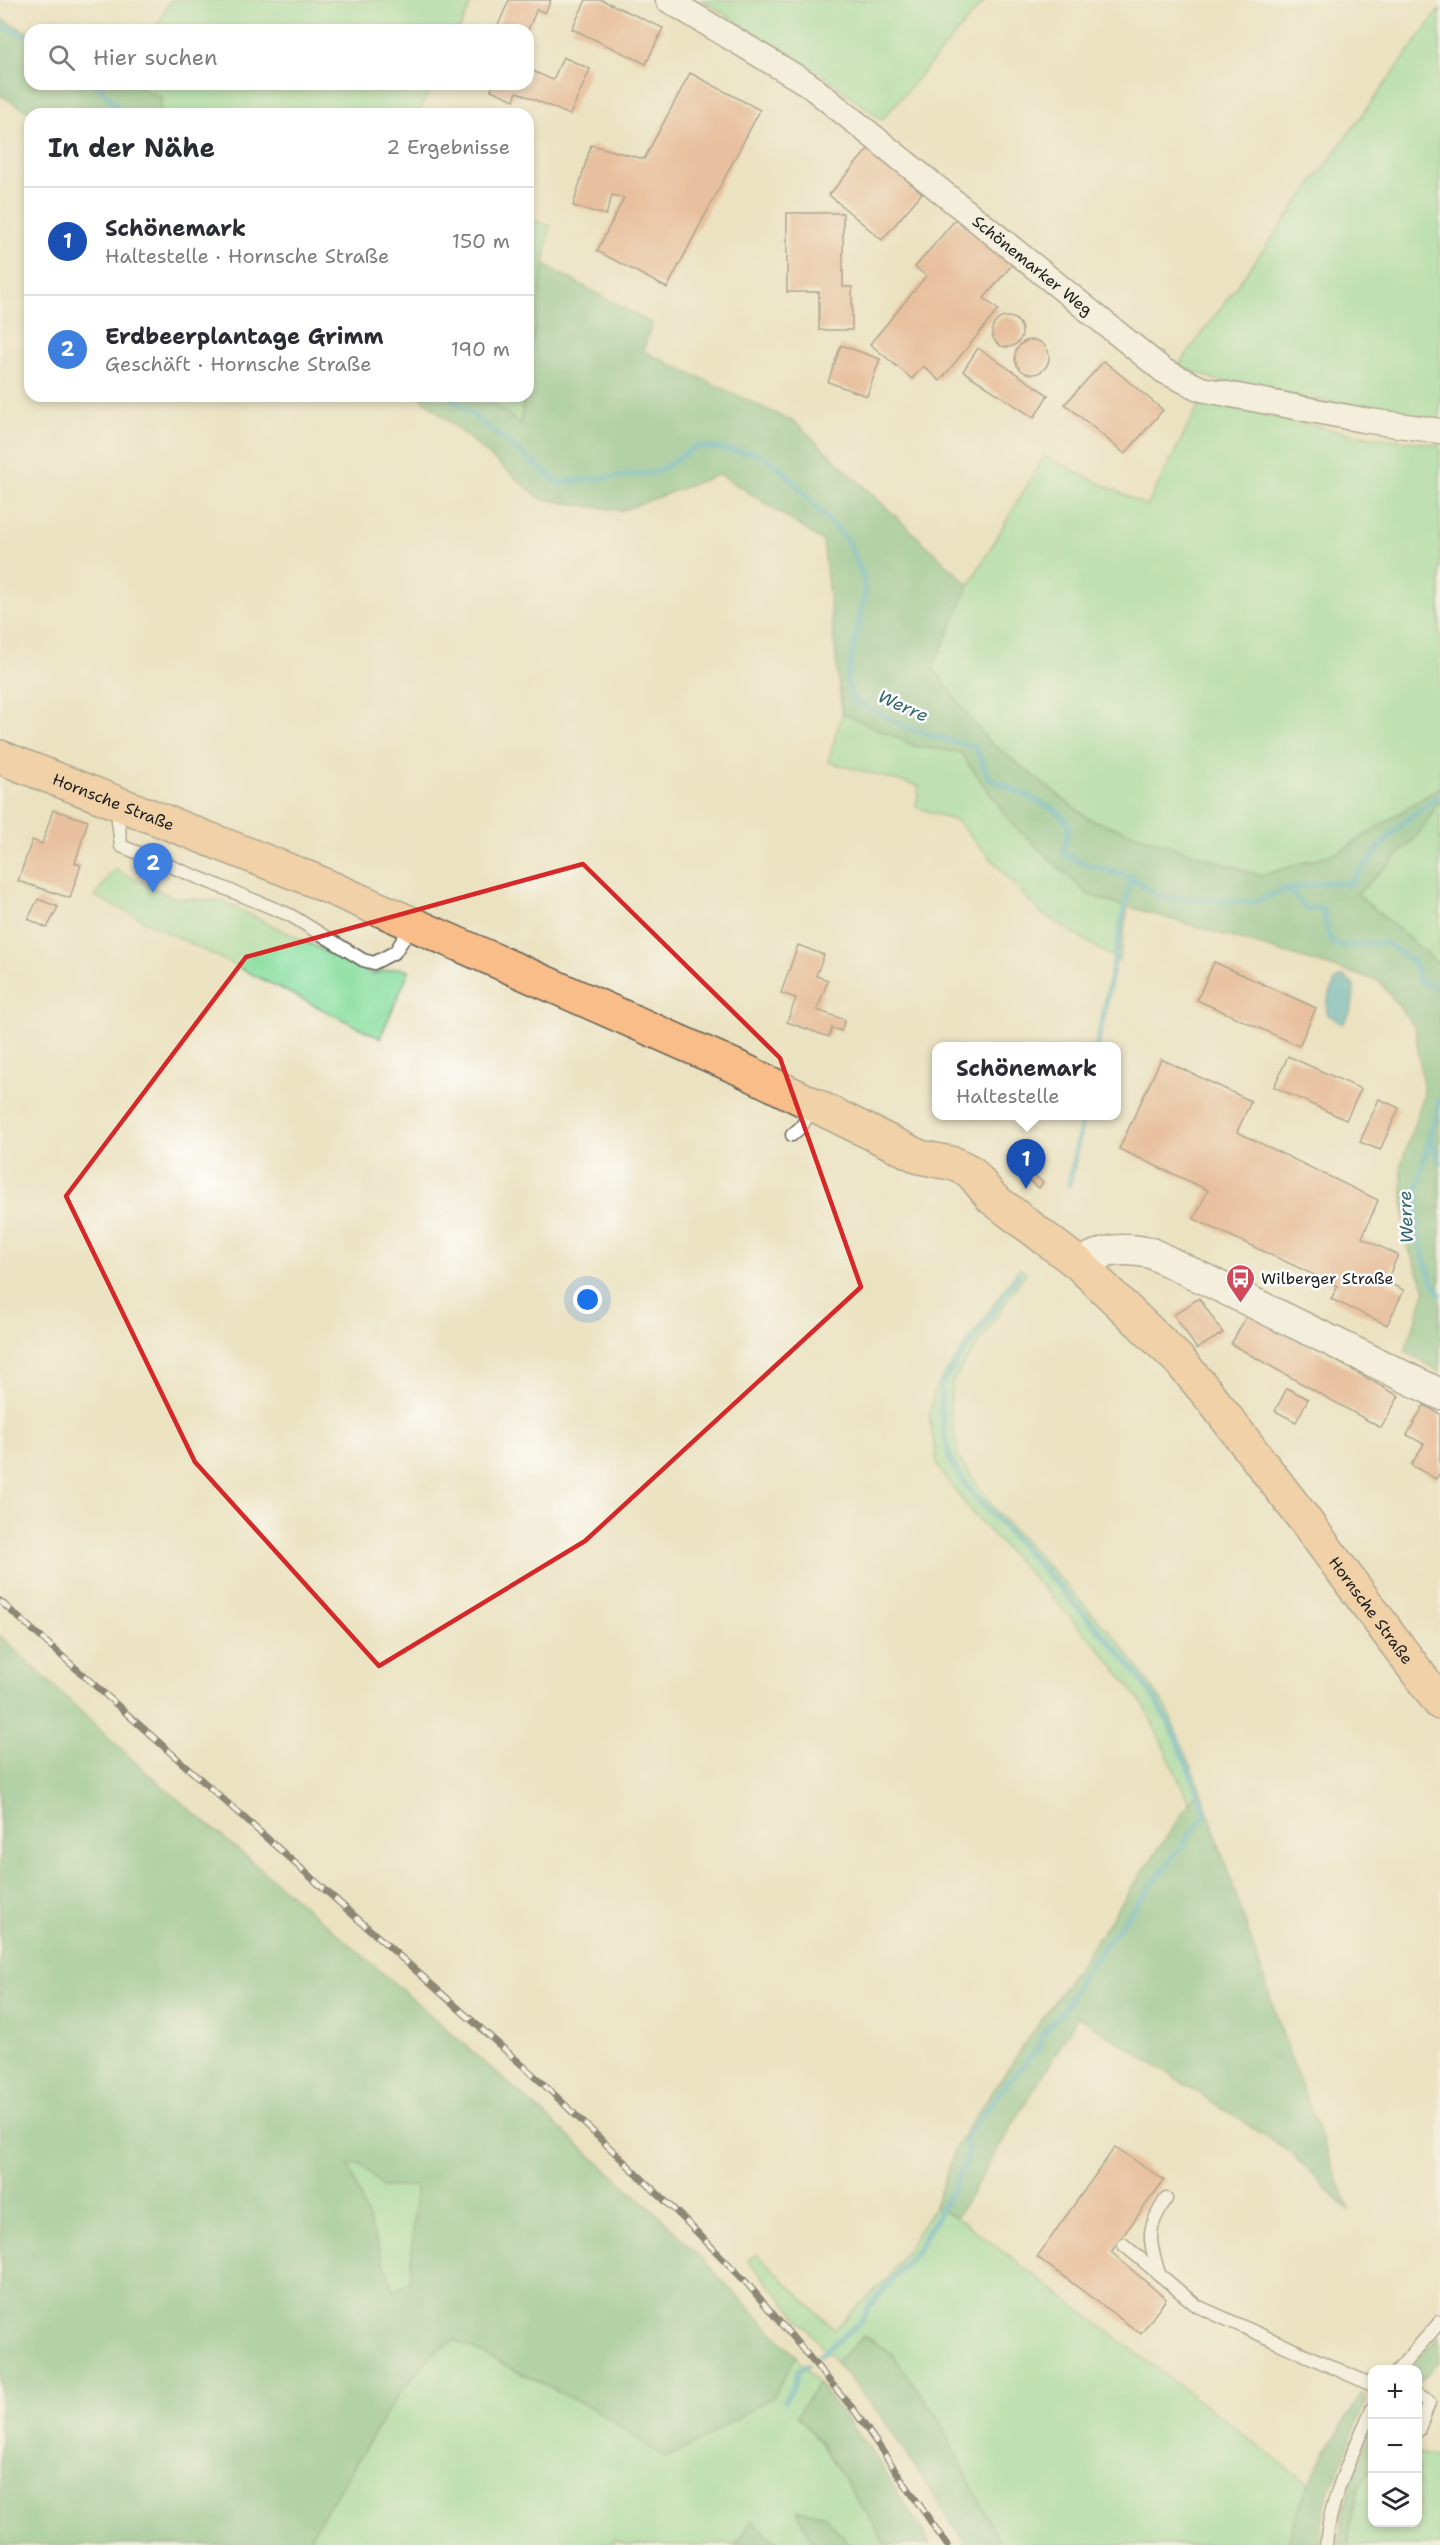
<!DOCTYPE html>
<html lang="de">
<meta charset="utf-8">
<style>
body{margin:0;font-family:"Shantell Sans",sans-serif;background:#f2f2f3;color:#2b2b33}
.controls{position:absolute;right:18px;bottom:18px;display:grid;overflow:hidden;border-radius:12px;box-shadow:0 3px 9px #0003}
.controls button{width:54px;height:54px;display:grid;place-items:center;padding:0;border:0;border-bottom:2px solid #e1e1e2;background:#fff;color:#2b2b33;font:30px sans-serif}
.you{position:absolute;left:588px;top:1300px;width:21px;height:21px;margin:-15px;border:4px solid #fff;border-radius:50%;background:#1a73e8;box-shadow:0 0 0 9px #1a73e833}
.badge{display:grid;place-items:center;width:39px;height:39px;border-radius:50%;background:#d1495b;color:#fff;font-size:20px;font-weight:700}
.pin{position:absolute;translate:-50% -50px;filter:drop-shadow(0 2px 3px #0008)}
.pin::after{content:'';position:absolute;top:32px;width:21px;height:18px;background:inherit;clip-path:polygon(0 0,100% 0,50% 100%)}
.popup{position:absolute;left:932px;top:1042px;width:189px;height:78px;box-sizing:border-box;display:grid;place-content:center;border-radius:12px;background:#fff;filter:drop-shadow(0 2px 4px #0005);font-size:20px;white-space:nowrap;color:#7c7c81}
.popup b{font-size:22px;color:#2b2b33}
.popup::after{content:'';position:absolute;left:50%;top:100%;margin-left:-12px;border:12px solid transparent;border-top-color:#fff}
.list{margin:0;padding:0;list-style:none}
h2{display:flex;justify-content:space-between;align-items:center;height:78px;margin:0;padding:0 24px;font-size:26px}
h2 small{font-size:20px;font-weight:400;color:#7c7c81}
.list li{display:grid;grid-template-columns:39px 1fr auto;gap:18px;align-items:center;box-sizing:border-box;height:108px;padding:0 24px;border-top:2px solid #e1e1e2}
.list b{display:block;font-size:22px;white-space:nowrap}
.list p{margin:0;font-size:20px;white-space:nowrap;color:#7c7c81}
.list em{font-size:20px;font-style:normal;color:#7c7c81}
.icon{flex:none;width:33px;height:33px;fill:none;stroke:currentColor;stroke-width:2;stroke-linecap:round;stroke-linejoin:round}
.map{position:relative;flex:none;width:1440px;height:2545px;overflow:hidden}
.search{position:absolute;background:#fff;box-shadow:0 3px 9px #0003;left:24px;top:24px;width:510px;height:66px;display:flex;align-items:center;gap:15px;box-sizing:border-box;padding:0 21px;border-radius:18px;color:#7c7c81;font-size:22px}
.panel{position:absolute;background:#fff;box-shadow:0 3px 9px #0003;left:24px;top:108px;width:510px;height:294px;border-radius:18px}
.map>svg:first-child{display:block}
.green{fill:#8ade9f;stroke:#537d5e;stroke-width:1.5}
.forest{fill:#6fbd86;stroke:#466c51;stroke-width:1.5;fill-rule:evenodd}
.water{fill:#42aec1;stroke:#2f656e;stroke-width:1.5}
.lines{fill:none;stroke-linecap:round;stroke-linejoin:round}
.stream{stroke:#42aec1;stroke-width:6}
.building{fill:#e59875}
.service-casing{stroke:#646156;stroke-width:15}
.minor-casing{stroke:#646156;stroke-width:27}
.tertiary-casing{stroke:#646156;stroke-width:33}
.primary-casing{stroke:#646156;stroke-width:36}
.service{stroke:#fff;stroke-width:12}
.minor{stroke:#fff;stroke-width:24}
.tertiary{stroke:#fff;stroke-width:30}
.primary{stroke:#f8bd88;stroke-width:33}
.rail-casing{stroke:#1c1c1c;stroke-width:7}
.rail{stroke:#fff;stroke-width:4.5;stroke-dasharray:14;stroke-linecap:butt}
.marked{fill:none;stroke:#d62828;stroke-width:4.5;stroke-linejoin:round}
.labels{text-anchor:middle;stroke-width:5;stroke-linejoin:round;paint-order:stroke}
.street-label{font-size:16px;fill:#1c1c1c;stroke:#fff}
.poi-label{font-size:16px;fill:#1c1c1c;stroke:#fff;text-anchor:start}
.water-label{font-size:18px;font-style:italic;fill:#2f656e;stroke:#fff}
</style>
<div class="map">
<svg width="1440" height="2545" viewBox="0 0 1440 2545">
<rect width="100%" height="100%" fill="#fff"/>
<filter id="ink" filterUnits="userSpaceOnUse"><feTurbulence type="fractalNoise" baseFrequency=".0167" numOctaves="2"/><feDisplacementMap in="SourceGraphic" scale="12" xChannelSelector="R" yChannelSelector="G"/><feConvolveMatrix kernelMatrix="1 2 1 2 8 2 1 2 1" color-interpolation-filters="sRGB"/></filter>
<filter id="wash" filterUnits="userSpaceOnUse"><feTurbulence type="fractalNoise" baseFrequency=".008" numOctaves="4" result="noise"/><feDisplacementMap in="SourceGraphic" scale="24" xChannelSelector="R" yChannelSelector="G"/><feGaussianBlur stdDeviation="1.35" result="paint"/><feColorMatrix in="noise" values="0 0 0 0 0 0 0 0 0 0 0 0 0 0 0 0 0 1.4 0 .05"/><feComposite in="paint" operator="in"/></filter>
<g filter="url(#wash)">
<rect width="100%" height="100%" fill="#ebe2c1"/>
<g class="green">
<path d="M 170,0 L 473,0 L 459,30 L 155,30 Z"/>
<path d="M 701,0 L 985,0 L 882,120 L 816,70 Z"/>
<path d="M 1440,9 L 1440,422 L 1228,384 L 1178,366 Z"/>
<path d="M 133,84 L 433,84 L 418,114 L 158,114 L 162,98 Z"/>
<path d="M 528,218 L 550,226 L 528,369 Z"/>
<path d="M 484,396 L 524,396 L 520,424 Z"/>
<path d="M 1201,401 L 1357,435 L 1440,445 L 1440,787 L 1341,851 L 1261,876 L 1089,819 L 986,739 L 933,668 L 969,585 L 1044,456 L 1147,506 Z"/>
<path d="M 842,713 L 915,746 L 960,752 L 1013,825 L 1089,895 L 1128,908 L 1119,961 L 1039,912 L 958,822 L 916,807 L 919,786 L 828,762 Z"/>
<path d="M 1440,798 L 1440,965 L 1357,894 L 1412,842 Z"/>
<path d="M 114,869 L 175,898 L 222,901 L 372,974 L 398,968 L 409,971 L 380,1038 L 95,896 Z"/>
<path d="M 1019,1268 L 1026,1273 L 952,1382 L 950,1411 L 959,1459 L 997,1512 L 1119,1642 L 1166,1706 L 1200,1788 L 1190,1804 L 1145,1707 L 1100,1649 L 973,1514 L 938,1467 L 929,1415 L 935,1388 Z"/>
<path d="M 361,2163 L 382,2187 L 416,2186 L 410,2282 L 394,2291 L 349,2166 Z"/>
<path d="M 934,2208 L 957,2217 L 1308,2483 L 1287,2545 L 1001,2545 L 983,2514 L 864,2336 L 836,2362 L 748,2260 L 757,2254 L 834,2329 L 888,2278 Z"/>
<path d="M 455,2340 L 602,2414 L 665,2457 L 774,2396 L 796,2356 L 818,2383 L 797,2415 L 822,2445 L 887,2545 L 780,2545 L 752,2521 L 735,2545 L 626,2545 L 615,2540 L 612,2545 L 305,2545 L 398,2395 L 433,2354 Z"/>
<path d="M 1418,2454 L 1440,2456 L 1440,2545 L 1347,2545 L 1356,2493 L 1372,2467 L 1372,2522 L 1418,2522 Z"/>
</g>
<g class="forest">
<path d="M 0,18 L 30,33 L 30,84 L 133,84 L 162,98 L 158,114 L 33,114 L 0,95 Z"/>
<path d="M 544,265 L 652,323 L 643,351 L 796,423 L 969,585 L 933,668 L 986,739 L 1089,819 L 1261,876 L 1341,851 L 1440,787 C 1440,824 1382,870 1357,894 L 1440,965 L 1440,1372 L 1405,1351 L 1426,1290 L 1406,1243 L 1401,1165 L 1424,1094 L 1415,1027 L 1379,981 L 1089,895 L 1013,825 L 960,752 L 915,746 L 842,713 L 823,541 L 720,474 L 621,511 L 541,499 L 419,396 L 484,396 L 520,424 L 524,396 L 528,396 L 528,369 Z"/>
<path d="M 0,1636 L 147,1773 L 361,1954 L 663,2219 L 796,2356 L 774,2396 L 698,2442 L 665,2458 L 602,2414 L 455,2340 L 433,2354 L 398,2395 L 305,2545 L 0,2545 ZM 361,2163 L 382,2187 L 416,2186 L 410,2282 L 394,2291 L 349,2166 Z"/>
<path d="M 1200,1788 L 1289,2053 L 1350,2212 L 1289,2151 L 1078,2016 L 957,2217 L 934,2208 L 958,2142 Z"/>
<path d="M 1440,2335 L 1440,2362 L 1418,2381 L 1418,2370 L 1408,2369 Z"/>
<path d="M 864,2336 L 892,2353 L 939,2419 L 1001,2545 L 966,2545 L 887,2424 L 836,2362 Z"/>
<path d="M 818,2383 L 877,2459 L 931,2545 L 887,2545 L 822,2445 L 797,2415 Z"/>
<path d="M 1362,2392 L 1366,2401 L 1326,2501 L 1318,2545 L 1287,2545 L 1308,2483 Z"/>
<path d="M 1372,2433 L 1372,2467 L 1356,2493 L 1347,2545 L 1338,2545 C 1343,2506 1354,2467 1372,2433 Z"/>
<path d="M 797,2510 L 823,2514 L 850,2545 L 814,2545 Z"/>
<path d="M 752,2521 L 780,2545 L 735,2545 Z"/>
</g>
<path class="water" d="M 1344,976 L 1354,986 C 1354,1000 1353,1014 1342,1024 L 1327,1014 L 1326,1003 L 1336,979 Z"/>
<g class="lines">
<g class="stream">
<path d="M 0,25 L 30,37"/>
<path d="M 96,84 L 124,114"/>
<path d="M 448,396 L 559,483 L 657,472 L 697,446 L 760,454 L 781,469 L 847,540 L 863,576 L 865,593 L 847,680 L 852,699 L 910,729 L 976,748 L 989,778 L 1056,810 L 1069,825 L 1063,853 L 1083,863 L 1131,877 L 1160,897 L 1254,902 L 1283,890 L 1294,894 L 1306,909 L 1322,908 L 1331,942 L 1342,946 L 1385,943 L 1413,961 L 1419,981 L 1440,989"/>
<path d="M 1283,890 L 1327,882 L 1349,884 L 1378,849 L 1403,823 L 1440,795"/>
<path d="M 1097,1046 L 1131,877"/>
<path d="M 1440,1100 C 1421,1172 1399,1224 1440,1294"/>
<path d="M 1430,1135 L 1440,1162"/>
<path d="M 1069,1185 L 1083,1116"/>
<path d="M 820,2355 L 863,2320 L 868,2308 L 918,2249 L 955,2185 L 969,2152 L 964,2139 L 1007,2083 L 1041,2045 L 1041,2037 L 1067,2005 L 1083,1974 L 1206,1814 L 1176,1736 L 1156,1700 L 1122,1655 L 970,1490 L 951,1463 L 948,1450 L 941,1409 L 941,1384 L 1018,1275"/>
<path d="M 785,2400 L 795,2384 L 798,2370 L 807,2365"/>
</g>
</g>
<g id="blocks">
<g class="building">
<path d="M 509,0 L 551,0 L 545,13 L 537,9 L 528,30 L 496,30 Z"/>
<path d="M 586,0 L 602,0 L 663,28 L 646,64 L 572,29 Z"/>
<path d="M 563,57 L 590,69 L 570,115 L 517,92 L 514,100 L 491,90 L 494,84 L 528,84 L 528,69 L 553,80 Z"/>
<path d="M 690,73 L 760,110 L 667,288 L 597,251 L 624,198 L 612,195 L 606,215 L 573,206 L 591,145 L 644,159 Z"/>
<path d="M 869,148 L 922,193 L 882,240 L 829,195 Z"/>
<path d="M 787,213 L 843,213 L 843,287 L 852,287 L 852,330 L 819,330 L 819,292 L 787,292 Z"/>
<path d="M 956,219 L 1012,265 L 984,298 L 998,310 L 940,381 L 923,366 L 912,379 L 870,344 L 926,276 L 915,267 Z"/>
<circle cx="1007" cy="332" r="15"/>
<circle cx="1032" cy="357" r="17"/>
<path d="M 841,345 L 880,359 L 867,396 L 828,382 Z"/>
<path d="M 978,348 L 1048,395 L 1034,418 L 963,371 Z"/>
<path d="M 1104,361 L 1163,410 L 1125,454 L 1065,404 Z"/>
<path d="M 53,810 L 88,821 L 75,863 L 81,865 L 70,898 L 18,881 L 32,840 L 42,844 Z"/>
<path d="M 38,899 L 58,907 L 47,928 L 28,919 Z"/>
<path d="M 798,945 L 824,955 L 816,976 L 828,980 L 817,1010 L 845,1020 L 841,1031 L 832,1028 L 829,1037 L 787,1022 L 796,998 L 781,993 Z"/>
<path d="M 1214,962 L 1316,1008 L 1299,1046 L 1197,1000 Z"/>
<path d="M 1288,1056 L 1361,1089 L 1346,1120 L 1274,1087 Z"/>
<path d="M 1161,1059 L 1251,1101 L 1237,1132 L 1378,1200 L 1362,1238 L 1398,1255 L 1386,1282 L 1404,1290 L 1387,1325 L 1331,1299 L 1338,1286 L 1194,1219 L 1208,1190 L 1119,1149 Z"/>
<path d="M 1379,1099 L 1399,1108 L 1380,1150 L 1360,1142 Z"/>
<path d="M 1027,1171 L 1043,1182 L 1039,1188 L 1023,1177 Z"/>
<path d="M 1199,1298 L 1223,1333 L 1197,1349 L 1174,1315 Z"/>
<path d="M 1249,1312 L 1399,1396 L 1381,1428 L 1231,1344 Z"/>
<path d="M 1287,1388 L 1308,1399 L 1296,1422 L 1275,1411 Z"/>
<path d="M 1424,1405 L 1440,1414 L 1440,1472 L 1436,1479 L 1411,1465 L 1424,1444 L 1407,1435 Z"/>
<path d="M 1115,2147 L 1164,2180 L 1111,2252 L 1166,2299 L 1141,2334 L 1037,2257 Z"/>
</g>
</g>
</g>
<g filter="url(#ink)">
<use href="#blocks" fill-opacity="0" stroke="#646156" stroke-width="1.5"/>
<g class="lines">
<defs>
<g id="service">
<path d="M 124,806 L 118,820 L 121,846 L 290,915 L 363,960 L 374,963 L 395,952 L 413,924"/>
<path d="M 792,1135 L 802,1126 L 813,1105"/>
<path d="M 1124,2245 L 1197,2306 L 1372,2385"/>
<path d="M 1159,2274 C 1149,2238 1145,2231 1166,2199"/>
<path d="M 1398,2370 L 1440,2322"/>
<path d="M 1418,2396 L 1429,2403 L 1418,2431"/>
<path d="M 1326,2545 C 1330,2496 1353,2453 1372,2409"/>
</g>
<g id="minor">
<path id="s1" d="M 668,0 L 808,84 L 1164,371 L 1201,389 L 1363,420 L 1440,431"/>
</g>
<path id="tertiary" d="M 1079,1264 C 1104,1249 1122,1247 1151,1253 L 1440,1394"/>
<g id="primary">
<path id="s2" d="M 0,757 L 313,880 L 741,1069 L 920,1157 L 955,1164 L 971,1172 L 992,1198 L 1079,1264 L 1179,1360 L 1208,1394 L 1304,1519 L 1440,1703"/>
</g>
</defs>
<use href="#service" class="service-casing"/>
<use href="#minor" class="minor-casing"/>
<use href="#tertiary" class="tertiary-casing"/>
<use href="#primary" class="primary-casing"/>
<use href="#service" class="service"/>
<use href="#minor" class="minor"/>
<use href="#tertiary" class="tertiary"/>
<use href="#primary" class="primary"/>
<defs>
<path id="rail" d="M 0,1601 L 539,2080 L 685,2220 L 745,2281 L 854,2410 L 947,2545"/>
</defs>
<use href="#rail" class="rail-casing"/>
<use href="#rail" class="rail"/>
</g>
</g>
<path d="M0 0H1440V2545H0ZM 583,864 L 780,1058 L 861,1287 L 585,1541 L 379,1666 L 195,1462 L 66,1196 L 246,957 Z" fill="#ebe2c1" fill-opacity=".55" fill-rule="evenodd"/>
<path class="marked" d="M 583,864 L 780,1058 L 861,1287 L 585,1541 L 379,1666 L 195,1462 L 66,1196 L 246,957 Z"/>
<defs>
<symbol id="bus-pin" viewBox="-11 -11 22 30"><path d="M0 17L-7.5 6A9.5 9.5 0 1 1 7.5 6Z" fill="#d1495b" stroke="#fff"/><path d="M-5-6H5V4H4V6H2V4H-2V6H-4V4H-5ZM-3.5-4V0h7V-4ZM-3.5 1.2v1.5H-2V1.2ZM2 1.2v1.5H3.5V1.2Z" fill="#fff"/></symbol>
</defs>
<g fill-rule="evenodd">
<use href="#bus-pin" x="1224" y="1262" width="33" height="45"/>
</g>
<g class="labels">
<g class="street-label">
<text dy="6" stroke="none"><textPath href="#s1" startOffset="452">Schönemarker Weg</textPath></text>
<text dy="6" stroke="none"><textPath href="#s2" startOffset="122">Hornsche Straße</textPath></text>
<text dy="6" stroke="none"><textPath href="#s2" startOffset="1654">Hornsche Straße</textPath></text>
</g>
<g class="poi-label">
<text x="1261" y="1284">Wilberger Straße</text>
</g>
<g class="water-label">
<text transform="translate(903 706) rotate(24)" y="6">Werre</text>
<text transform="translate(1406 1217) rotate(-93)" y="6">Werre</text>
</g>
</g>
</svg>
<div class="controls">
<button>+</button>
<button>−</button>
<button><svg class="icon" aria-label="layers" viewBox="0 0 24 24"><path d="M12 4l9 5-9 5-9-5zM3 14l9 5 9-5"/></svg></button>
</div>
<div class="you"></div>
<div class="pin badge" style="left:1026px;top:1189px;background:#1a4fb4">1</div>
<div class="popup"><b>Schönemark</b>Haltestelle</div>
<div class="pin badge" style="left:153px;top:893px;background:#3f7fe0">2</div>
<div class="search"><svg class="icon" aria-label="search" viewBox="0 0 24 24"><circle cx="10" cy="10" r="6"/><path d="M15 15l6 6"/></svg>Hier suchen</div>
<section class="panel">
<h2>In der Nähe<small>2 Ergebnisse</small></h2>
<ul class="list">
<li><span class="badge" style="background:#1a4fb4">1</span><div><b>Schönemark</b><p>Haltestelle · Hornsche Straße</p></div><em>150 m</em></li>
<li><span class="badge" style="background:#3f7fe0">2</span><div><b>Erdbeerplantage Grimm</b><p>Geschäft · Hornsche Straße</p></div><em>190 m</em></li>
</ul>
</section>
</div>
